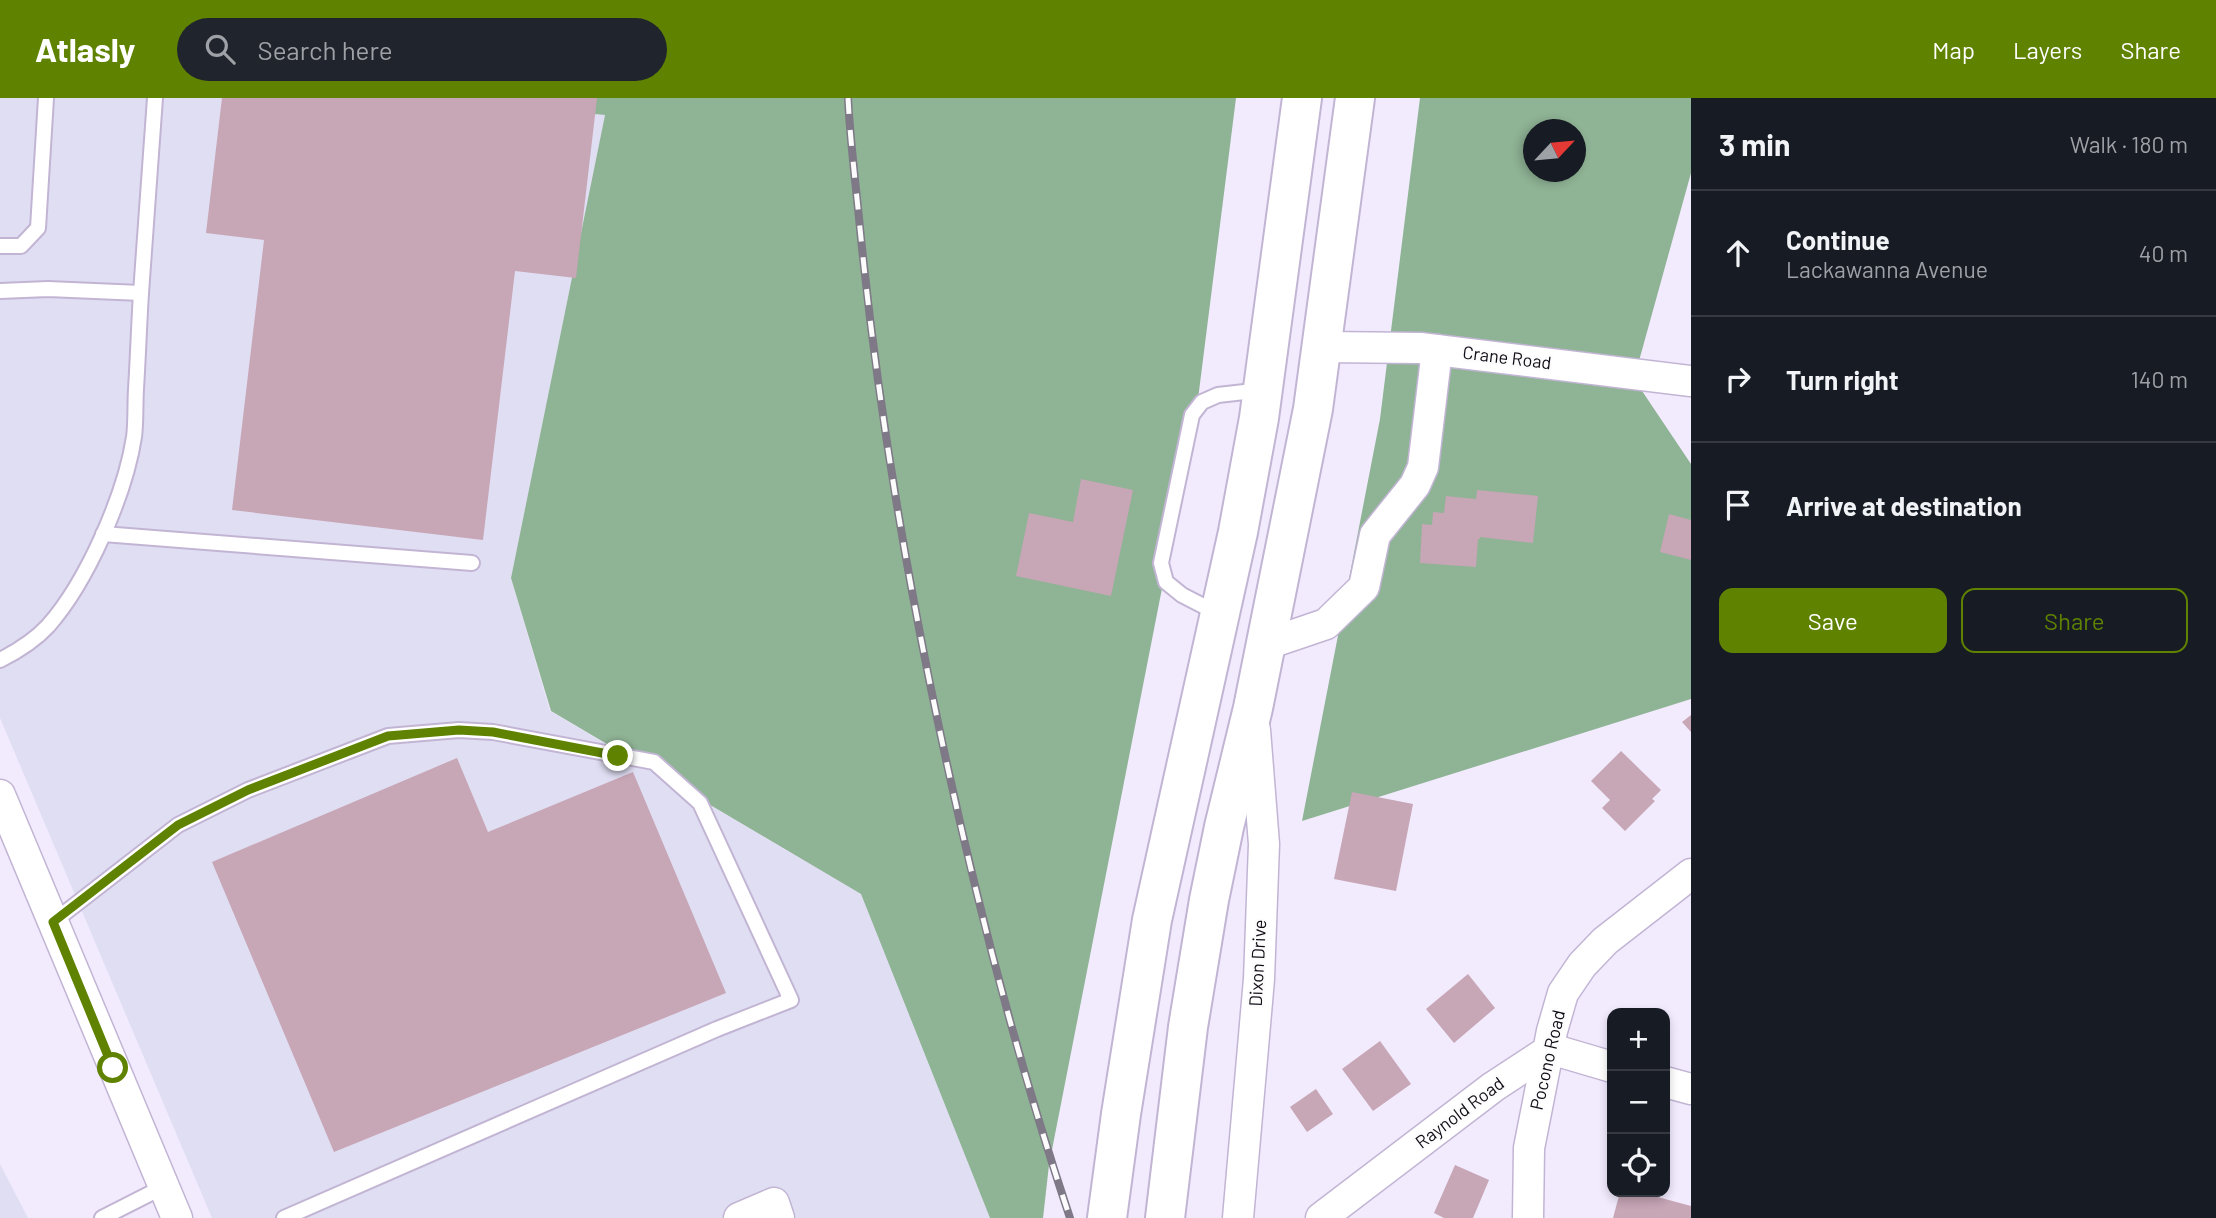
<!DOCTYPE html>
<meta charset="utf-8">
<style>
body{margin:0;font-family:Barlow,sans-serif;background:#20242c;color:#f1f3f6}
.controls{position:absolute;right:21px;bottom:21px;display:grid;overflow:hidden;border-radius:14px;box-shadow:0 4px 10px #0003}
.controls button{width:63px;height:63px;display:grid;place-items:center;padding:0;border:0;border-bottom:2px solid #363941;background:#171b24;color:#f1f3f6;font:35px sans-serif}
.compass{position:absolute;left:1523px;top:21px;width:63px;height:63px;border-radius:50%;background:#171b24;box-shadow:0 4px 10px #0003;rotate:64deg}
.stop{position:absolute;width:21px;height:21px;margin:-16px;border:5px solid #5f8200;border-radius:50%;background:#fff}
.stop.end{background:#5f8200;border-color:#fff;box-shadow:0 2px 7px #0008}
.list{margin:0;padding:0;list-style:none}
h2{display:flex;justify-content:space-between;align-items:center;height:91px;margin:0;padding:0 28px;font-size:30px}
h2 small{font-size:23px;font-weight:400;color:#9ea1a6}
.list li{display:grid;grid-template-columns:46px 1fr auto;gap:21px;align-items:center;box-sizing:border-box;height:126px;padding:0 28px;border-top:2px solid #363941}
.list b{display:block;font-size:26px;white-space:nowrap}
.list p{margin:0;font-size:23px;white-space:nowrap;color:#9ea1a6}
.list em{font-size:23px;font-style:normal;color:#9ea1a6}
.actions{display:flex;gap:14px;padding:21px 28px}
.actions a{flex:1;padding:16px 0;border:2px solid #5f8200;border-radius:14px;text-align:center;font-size:24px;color:#5f8200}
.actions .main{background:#5f8200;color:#fff}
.icon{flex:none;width:38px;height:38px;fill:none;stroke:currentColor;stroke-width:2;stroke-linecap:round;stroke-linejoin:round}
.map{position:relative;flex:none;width:1691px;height:1120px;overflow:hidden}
header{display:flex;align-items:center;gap:42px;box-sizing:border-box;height:98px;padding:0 35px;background:#5f8200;color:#fff}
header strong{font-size:33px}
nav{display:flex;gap:38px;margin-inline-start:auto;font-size:24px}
.search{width:490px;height:63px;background:#20242c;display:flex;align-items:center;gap:18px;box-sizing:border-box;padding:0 24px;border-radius:38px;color:#9ea1a6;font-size:26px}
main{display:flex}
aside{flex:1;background:#171b24}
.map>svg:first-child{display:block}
.industrial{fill:#e0def3}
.forest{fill:#8fb395;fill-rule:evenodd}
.building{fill:#c7a6b6}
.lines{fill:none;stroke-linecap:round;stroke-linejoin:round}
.service-casing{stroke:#c2b5d4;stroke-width:18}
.minor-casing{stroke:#c2b5d4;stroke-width:33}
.trunk-casing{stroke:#c2b5d4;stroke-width:42}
.service{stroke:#fff;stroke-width:14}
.minor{stroke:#fff;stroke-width:30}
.trunk{stroke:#fff;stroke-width:38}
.rail-casing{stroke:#7e7887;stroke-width:8}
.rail{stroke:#fcfcfc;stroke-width:5;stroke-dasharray:16;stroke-linecap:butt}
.route{stroke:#5f8200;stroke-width:9}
.labels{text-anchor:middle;stroke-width:5;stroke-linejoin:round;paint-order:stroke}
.street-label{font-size:18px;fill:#100c16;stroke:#fcfcfc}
</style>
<header>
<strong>Atlasly</strong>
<div class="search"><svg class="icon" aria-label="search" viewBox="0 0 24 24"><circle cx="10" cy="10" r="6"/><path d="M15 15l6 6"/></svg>Search here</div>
<nav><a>Map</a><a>Layers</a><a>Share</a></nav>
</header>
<main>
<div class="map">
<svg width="1691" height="1120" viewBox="0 0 1691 1120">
<rect width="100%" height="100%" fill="#f2ebfe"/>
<g class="industrial">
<path d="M 0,0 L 429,0 L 605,17 L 511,480 L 550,613 L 861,796 L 990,1120 L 212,1120 L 0,620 Z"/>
<path d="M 0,1066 L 28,1120 L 0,1120 Z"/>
</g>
<g class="forest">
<path d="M 429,0 L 1236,0 L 1196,317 L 1049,1067 L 1043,1120 L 990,1120 L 861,796 L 551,613 L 511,480 L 605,17 Z"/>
<path d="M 1420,0 L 1691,0 L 1691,75 L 1634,281 L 1691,366 L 1691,601 L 1302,723 L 1380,321 ZM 1534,32 L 1576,32 L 1576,74 L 1534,74 Z"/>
</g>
<g class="building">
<path d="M 222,0 L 597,0 L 576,180 L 515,173 L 483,442 L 232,412 L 264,142 L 206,135 Z"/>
<path d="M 1081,381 L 1133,392 L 1111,498 L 1016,478 L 1029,415 L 1073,424 Z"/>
<path d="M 1477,392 L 1538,398 L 1533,445 L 1480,439 L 1480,441 L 1478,441 L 1476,469 L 1420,465 L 1422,426 L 1432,427 L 1433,414 L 1444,415 L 1446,398 L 1476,401 Z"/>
<path d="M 1669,416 L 1691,422 L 1691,462 L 1660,454 Z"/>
<path d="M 1691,617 L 1691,634 L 1682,624 Z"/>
<path d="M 1621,653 L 1661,692 L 1652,701 L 1655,703 L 1625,733 L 1602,710 L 1610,702 L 1591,683 Z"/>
<path d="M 457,660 L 488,734 L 633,674 L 726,895 L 334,1054 L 212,764 Z"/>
<path d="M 1352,694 L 1413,706 L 1396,793 L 1334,781 Z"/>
<path d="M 1468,876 L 1495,910 L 1454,945 L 1426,911 Z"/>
<path d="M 1380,943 L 1411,986 L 1373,1013 L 1342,971 Z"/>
<path d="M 1316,991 L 1333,1016 L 1307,1034 L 1290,1009 Z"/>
<path d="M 1455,1067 L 1489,1082 L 1473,1120 L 1444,1120 L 1434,1115 Z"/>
<path d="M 1620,1094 L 1639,1094 L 1691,1108 L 1691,1120 L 1613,1120 Z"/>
</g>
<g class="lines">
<defs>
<g id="service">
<path d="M 0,148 L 21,148 L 38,130 L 46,0"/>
<path d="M 0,193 L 48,191 L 141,195 L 155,0"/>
<path d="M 103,436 L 472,465"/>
<path d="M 1217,515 L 1182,497 L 1166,484 L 1161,465 L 1192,317 L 1202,304 L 1218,297 L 1262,292"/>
<path d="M 0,562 C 18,553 34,543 48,528 C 87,484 125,397 134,339 C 136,324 135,307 136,291 C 138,259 139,227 141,195"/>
<path d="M 53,824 L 178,727 L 248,692 L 388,638 L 459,632 L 493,634 L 654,664 L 700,705 L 791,902 L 717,931 L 284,1120"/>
<path d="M 102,1120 L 163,1089"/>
</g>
<g id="minor">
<path d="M 1322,249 L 1420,250 L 1691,283"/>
<path d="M 1267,546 L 1326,526 L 1364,489 L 1375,437 L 1415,387 L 1423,369 L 1437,252"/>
<path d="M 0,697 L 177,1120"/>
<path d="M 1665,984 L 1691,991"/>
<path d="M 739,1120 L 774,1105 L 779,1120"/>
<path d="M 1238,1120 L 1259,881 L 1264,746 L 1255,632"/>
<path d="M 1321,1120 L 1493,989 L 1551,951 L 1612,969"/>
<path d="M 1528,1120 L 1529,1050 L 1552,933 L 1563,895 L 1582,867 L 1605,843 L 1691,776"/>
</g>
<g id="trunk">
<path d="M 1107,1120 L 1121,1016 L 1152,822 L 1238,434 L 1259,320 L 1302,0"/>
<path d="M 1165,1120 L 1188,929 L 1209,802 L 1224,729 L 1253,610 L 1313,311 L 1355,0"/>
</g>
</defs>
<use href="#service" class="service-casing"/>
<use href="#minor" class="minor-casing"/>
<use href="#trunk" class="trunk-casing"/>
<use href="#service" class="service"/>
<use href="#minor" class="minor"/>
<use href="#trunk" class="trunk"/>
<defs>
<path id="rail" d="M 848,0 C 850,40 855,80 859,120 C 874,275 898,428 929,581 C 966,763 1011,944 1070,1120"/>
</defs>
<use href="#rail" class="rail-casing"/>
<use href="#rail" class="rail"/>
</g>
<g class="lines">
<path class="route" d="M 113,970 L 53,824 L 178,727 L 248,692 L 388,638 L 459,632 L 493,634 L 618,658"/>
</g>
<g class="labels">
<g class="street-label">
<text transform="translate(1507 260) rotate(7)" y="6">Crane Road</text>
<text transform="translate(1258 865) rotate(-87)" y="6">Dixon Drive</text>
<text transform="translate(1548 962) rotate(-77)" y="6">Pocono Road</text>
<text transform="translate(1460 1015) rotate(-37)" y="6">Raynold Road</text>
</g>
</g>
</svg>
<div class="controls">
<button>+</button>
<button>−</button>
<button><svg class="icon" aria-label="locate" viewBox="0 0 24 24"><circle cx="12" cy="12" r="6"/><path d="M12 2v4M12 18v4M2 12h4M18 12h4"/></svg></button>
</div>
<svg class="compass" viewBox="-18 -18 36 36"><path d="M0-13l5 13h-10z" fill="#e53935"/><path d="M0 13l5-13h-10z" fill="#9ea1a6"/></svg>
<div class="stop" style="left:113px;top:970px"></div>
<div class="stop end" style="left:618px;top:658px"></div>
</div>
<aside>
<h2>3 min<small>Walk · 180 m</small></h2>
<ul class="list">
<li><svg class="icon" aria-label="ahead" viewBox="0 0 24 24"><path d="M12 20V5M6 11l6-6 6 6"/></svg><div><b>Continue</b><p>Lackawanna Avenue</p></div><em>40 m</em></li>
<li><svg class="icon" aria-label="right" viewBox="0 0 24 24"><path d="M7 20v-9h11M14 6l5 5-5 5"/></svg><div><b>Turn right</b></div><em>140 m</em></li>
<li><svg class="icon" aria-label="arrive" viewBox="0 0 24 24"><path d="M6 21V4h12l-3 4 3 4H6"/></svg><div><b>Arrive at destination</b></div></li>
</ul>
<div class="actions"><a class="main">Save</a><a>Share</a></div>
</aside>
</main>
